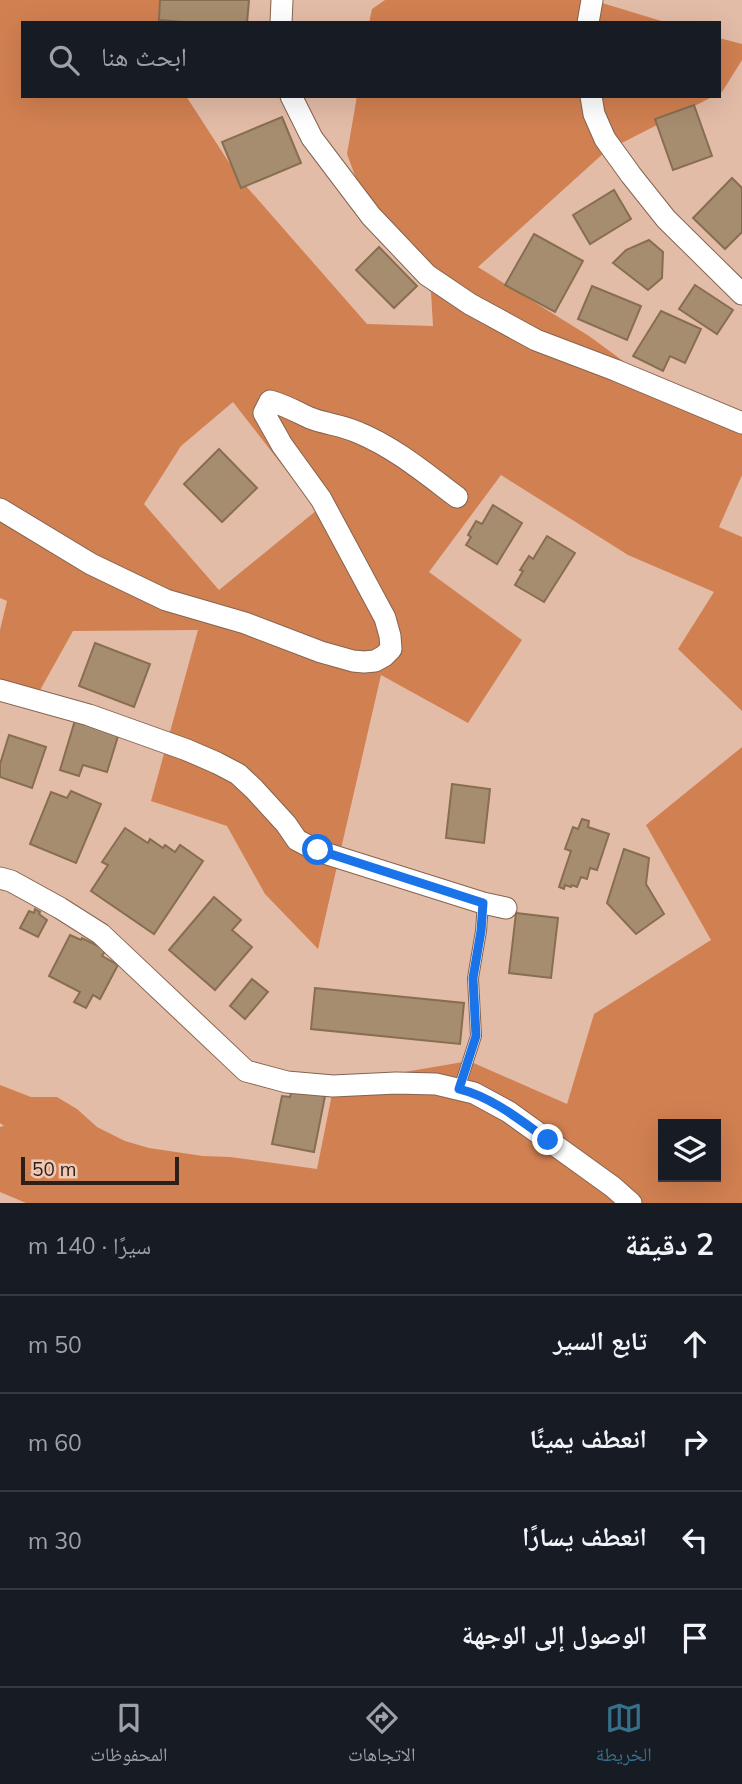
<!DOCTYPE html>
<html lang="ar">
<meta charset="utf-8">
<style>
body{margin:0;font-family:Mulish,"Noto Naskh Arabic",sans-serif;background:#242831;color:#f1f3f6;direction:rtl}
.controls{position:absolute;right:21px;bottom:21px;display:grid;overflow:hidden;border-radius:0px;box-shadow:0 7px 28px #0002}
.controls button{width:63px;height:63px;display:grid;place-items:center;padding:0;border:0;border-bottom:2px solid #363941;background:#171b24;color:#f1f3f6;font:35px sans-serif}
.scale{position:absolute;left:21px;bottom:18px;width:158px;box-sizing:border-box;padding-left:7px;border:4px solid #2d1e17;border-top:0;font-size:19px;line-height:24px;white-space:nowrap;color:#2d1e17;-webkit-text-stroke:5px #f0c9b4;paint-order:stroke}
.stop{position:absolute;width:21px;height:21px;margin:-16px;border:5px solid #1a73e8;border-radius:50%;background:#fff}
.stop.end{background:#1a73e8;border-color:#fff;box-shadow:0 2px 7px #0008}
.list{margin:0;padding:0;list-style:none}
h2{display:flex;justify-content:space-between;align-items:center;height:91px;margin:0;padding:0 28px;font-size:30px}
h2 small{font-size:23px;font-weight:400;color:#9ea1a6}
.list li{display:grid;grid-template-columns:46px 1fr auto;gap:21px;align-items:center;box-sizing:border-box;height:98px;padding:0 28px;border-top:2px solid #363941}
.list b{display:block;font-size:26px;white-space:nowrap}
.list em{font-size:23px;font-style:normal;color:#9ea1a6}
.icon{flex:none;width:38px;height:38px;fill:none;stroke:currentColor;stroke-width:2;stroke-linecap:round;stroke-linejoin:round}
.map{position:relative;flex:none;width:742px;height:1203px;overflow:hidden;direction:ltr}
.search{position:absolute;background:#171b24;box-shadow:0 7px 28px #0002;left:21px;right:21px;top:21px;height:77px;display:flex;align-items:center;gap:18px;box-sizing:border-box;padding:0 24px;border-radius:0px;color:#9ea1a6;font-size:26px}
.sheet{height:483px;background:#171b24}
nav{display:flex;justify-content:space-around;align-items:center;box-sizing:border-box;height:98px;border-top:2px solid #363941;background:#171b24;font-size:19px;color:#9ea1a6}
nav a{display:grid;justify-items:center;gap:4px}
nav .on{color:#37708a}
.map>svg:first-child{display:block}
.green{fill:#d18051;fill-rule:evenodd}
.building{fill:#a78d6f;stroke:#886e51;stroke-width:2}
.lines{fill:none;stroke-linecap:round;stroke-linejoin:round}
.service-casing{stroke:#856350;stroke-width:12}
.minor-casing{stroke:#856350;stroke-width:23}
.service{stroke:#fff;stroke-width:10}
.minor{stroke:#fff;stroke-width:21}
.route{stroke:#1a73e8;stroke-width:9}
</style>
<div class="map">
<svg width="742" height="1203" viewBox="0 0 742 1203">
<rect width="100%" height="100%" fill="#e3bca7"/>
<g class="green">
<path d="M 0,0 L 159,0 L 165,23 L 23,23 L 23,96 L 186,96 L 239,178 L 367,324 L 433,326 L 431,292 L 379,241 L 347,154 L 357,96 L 714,96 L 606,151 L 478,267 L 589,336 L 683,405 L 742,428 L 742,475 L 719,527 L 742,537 L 742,711 L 678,649 L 714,592 L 628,555 L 501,475 L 429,572 L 522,640 L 468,723 L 381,675 L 318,949 L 265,894 L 227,826 L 151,801 L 198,630 L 73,631 L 39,692 L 0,679 L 0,630 L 7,601 L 0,598 ZM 233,402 L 317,510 L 219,590 L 144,504 L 181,446 Z"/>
<path d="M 385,0 L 600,0 L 599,2 L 668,23 L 369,23 L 372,9 Z"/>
<path d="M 719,38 L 742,44 L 742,60 L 722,92 L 719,93 Z"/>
<path d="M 742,747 L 742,1203 L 26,1203 L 0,1192 L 0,1127 L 4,1126 L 0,1123 L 0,1085 L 31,1097 L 57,1097 L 77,1109 L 97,1127 L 125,1141 L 149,1148 L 203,1156 L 230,1157 L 317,1169 L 334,1084 L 469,1061 L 567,1104 L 594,1014 L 711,940 L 646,825 ZM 663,1124 L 716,1124 L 716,1177 L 663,1177 Z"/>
</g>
<g class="building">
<path d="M 160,0 L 249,0 L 247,23 L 194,23 L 159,20 Z"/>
<path d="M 694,105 L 712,156 L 673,170 L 655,119 Z"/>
<path d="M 282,117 L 301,163 L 241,188 L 222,142 Z"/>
<path d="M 732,178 L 742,188 L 742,232 L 725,249 L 693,218 Z"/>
<path d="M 614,190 L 631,219 L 590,244 L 573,215 Z"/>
<path d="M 534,234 L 583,261 L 555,312 L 505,285 Z"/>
<path d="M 649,240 L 663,252 L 662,278 L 648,290 L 613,263 L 626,250 Z"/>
<path d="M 379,247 L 417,286 L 394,308 L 356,270 Z"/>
<path d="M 695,285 L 733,310 L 717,334 L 679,309 Z"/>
<path d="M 592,286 L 641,306 L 627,340 L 578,319 Z"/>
<path d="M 661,311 L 701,329 L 685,363 L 670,356 L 663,371 L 633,356 Z"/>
<path d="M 219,449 L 257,488 L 222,522 L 184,484 Z"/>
<path d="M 493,505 L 522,523 L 497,564 L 466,545 L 471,537 L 468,535 L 476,521 L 482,524 Z"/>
<path d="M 547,536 L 575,553 L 544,602 L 515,585 L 523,571 L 520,570 L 529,556 L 533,559 Z"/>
<path d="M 95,643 L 150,664 L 134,707 L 79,686 Z"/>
<path d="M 76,717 L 120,730 L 107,772 L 83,765 L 79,776 L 60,770 Z"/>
<path d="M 9,735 L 46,747 L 32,788 L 0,777 L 0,764 Z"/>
<path d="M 452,784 L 490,789 L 484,843 L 446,838 Z"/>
<path d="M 71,791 L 101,804 L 76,863 L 30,844 L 51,792 L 67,798 Z"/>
<path d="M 582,819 L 589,821 L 588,827 L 609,834 L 597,870 L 590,868 L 587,879 L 581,877 L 577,887 L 572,885 L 571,887 L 565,885 L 564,889 L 559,887 L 571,851 L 565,849 L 573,827 L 578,829 Z"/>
<path d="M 125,828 L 148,843 L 150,839 L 163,848 L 165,845 L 175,852 L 180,845 L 203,861 L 154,934 L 91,891 L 108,865 L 102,862 Z"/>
<path d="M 624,849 L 649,858 L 646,884 L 664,914 L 636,934 L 607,903 Z"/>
<path d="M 214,897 L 241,920 L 232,930 L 252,947 L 215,990 L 169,950 Z"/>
<path d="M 35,909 L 40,912 L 39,914 L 47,920 L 38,937 L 20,928 L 29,911 L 34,913 Z"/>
<path d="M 516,913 L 558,918 L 551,978 L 509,973 Z"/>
<path d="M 70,935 L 81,940 L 82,938 L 106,950 L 102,956 L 118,965 L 100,999 L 93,995 L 86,1008 L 74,1002 L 80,992 L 49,976 Z"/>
<path d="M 252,979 L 268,992 L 245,1019 L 230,1006 Z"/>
<path d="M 315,988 L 464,1003 L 460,1044 L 311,1029 Z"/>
<path d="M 292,1089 L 325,1096 L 314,1152 L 272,1144 L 282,1096 L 290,1097 Z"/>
</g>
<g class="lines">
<defs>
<path id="service" d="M 459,1089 L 476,1036 L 473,978 L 481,931 L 483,903"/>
<g id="minor">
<path d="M 281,23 L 282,0"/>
<path d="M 588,23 L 592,0"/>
<path d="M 291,96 L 312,138 L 371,216 L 427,275 L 470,304 L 536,340 L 615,370 L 742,423"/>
<path d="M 591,96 L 594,114 L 605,139 L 631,175 L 666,219 L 742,294"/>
<path d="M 0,509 L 91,564 L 166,600 L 245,623 L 321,652 L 353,661 L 364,662 L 375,661 L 384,656 L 391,649 L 390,636 L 385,618 L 321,499 L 282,445 L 264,413 L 270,401 C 285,405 297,412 310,418 C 325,424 342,425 357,432 C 394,447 425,473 457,497"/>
<path d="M 0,690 L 89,715 L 187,750 L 217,763 L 238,774 L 254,789 L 286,824 L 297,840 L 318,851 L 483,903 L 506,908"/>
<path d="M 0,878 L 11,881 L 60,908 L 101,934 L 246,1071 L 287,1082 L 333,1086 L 396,1083 L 436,1084 L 474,1093 L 509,1112 L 613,1187 L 631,1203"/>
</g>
</defs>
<use href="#service" class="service-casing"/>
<use href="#minor" class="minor-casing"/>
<use href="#service" class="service"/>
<use href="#minor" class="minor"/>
</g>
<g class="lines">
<path class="route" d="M 318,850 L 483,903 L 481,931 L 473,978 L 476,1036 L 459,1089 C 492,1097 520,1120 548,1140"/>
</g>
</svg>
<div class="controls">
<button><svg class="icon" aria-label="layers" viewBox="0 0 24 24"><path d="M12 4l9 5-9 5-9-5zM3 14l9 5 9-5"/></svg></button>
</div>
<div class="scale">50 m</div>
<div class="stop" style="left:318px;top:850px"></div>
<div class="stop end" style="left:548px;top:1140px"></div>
<div class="search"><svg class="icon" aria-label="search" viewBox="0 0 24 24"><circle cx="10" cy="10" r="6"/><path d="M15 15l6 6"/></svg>ابحث هنا</div>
</div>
<section class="sheet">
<h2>2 دقيقة<small>سيرًا · 140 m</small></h2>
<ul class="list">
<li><svg class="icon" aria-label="ahead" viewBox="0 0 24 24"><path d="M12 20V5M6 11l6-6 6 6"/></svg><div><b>تابع السير</b></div><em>50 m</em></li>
<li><svg class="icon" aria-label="right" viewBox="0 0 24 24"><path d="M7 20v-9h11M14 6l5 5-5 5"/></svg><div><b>انعطف يمينًا</b></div><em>60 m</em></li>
<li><svg class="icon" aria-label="left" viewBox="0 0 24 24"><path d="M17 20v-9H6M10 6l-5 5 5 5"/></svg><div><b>انعطف يسارًا</b></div><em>30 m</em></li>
<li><svg class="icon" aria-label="arrive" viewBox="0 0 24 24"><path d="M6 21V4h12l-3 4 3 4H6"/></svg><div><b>الوصول إلى الوجهة</b></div></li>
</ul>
</section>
<nav>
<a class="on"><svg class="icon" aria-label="map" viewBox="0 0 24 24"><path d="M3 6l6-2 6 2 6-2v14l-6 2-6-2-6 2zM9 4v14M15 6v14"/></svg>الخريطة</a>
<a><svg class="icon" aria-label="directions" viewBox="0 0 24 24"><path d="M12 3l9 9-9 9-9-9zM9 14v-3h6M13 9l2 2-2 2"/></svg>الاتجاهات</a>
<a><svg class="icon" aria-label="saved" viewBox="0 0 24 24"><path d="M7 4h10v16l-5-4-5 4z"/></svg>المحفوظات</a>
</nav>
